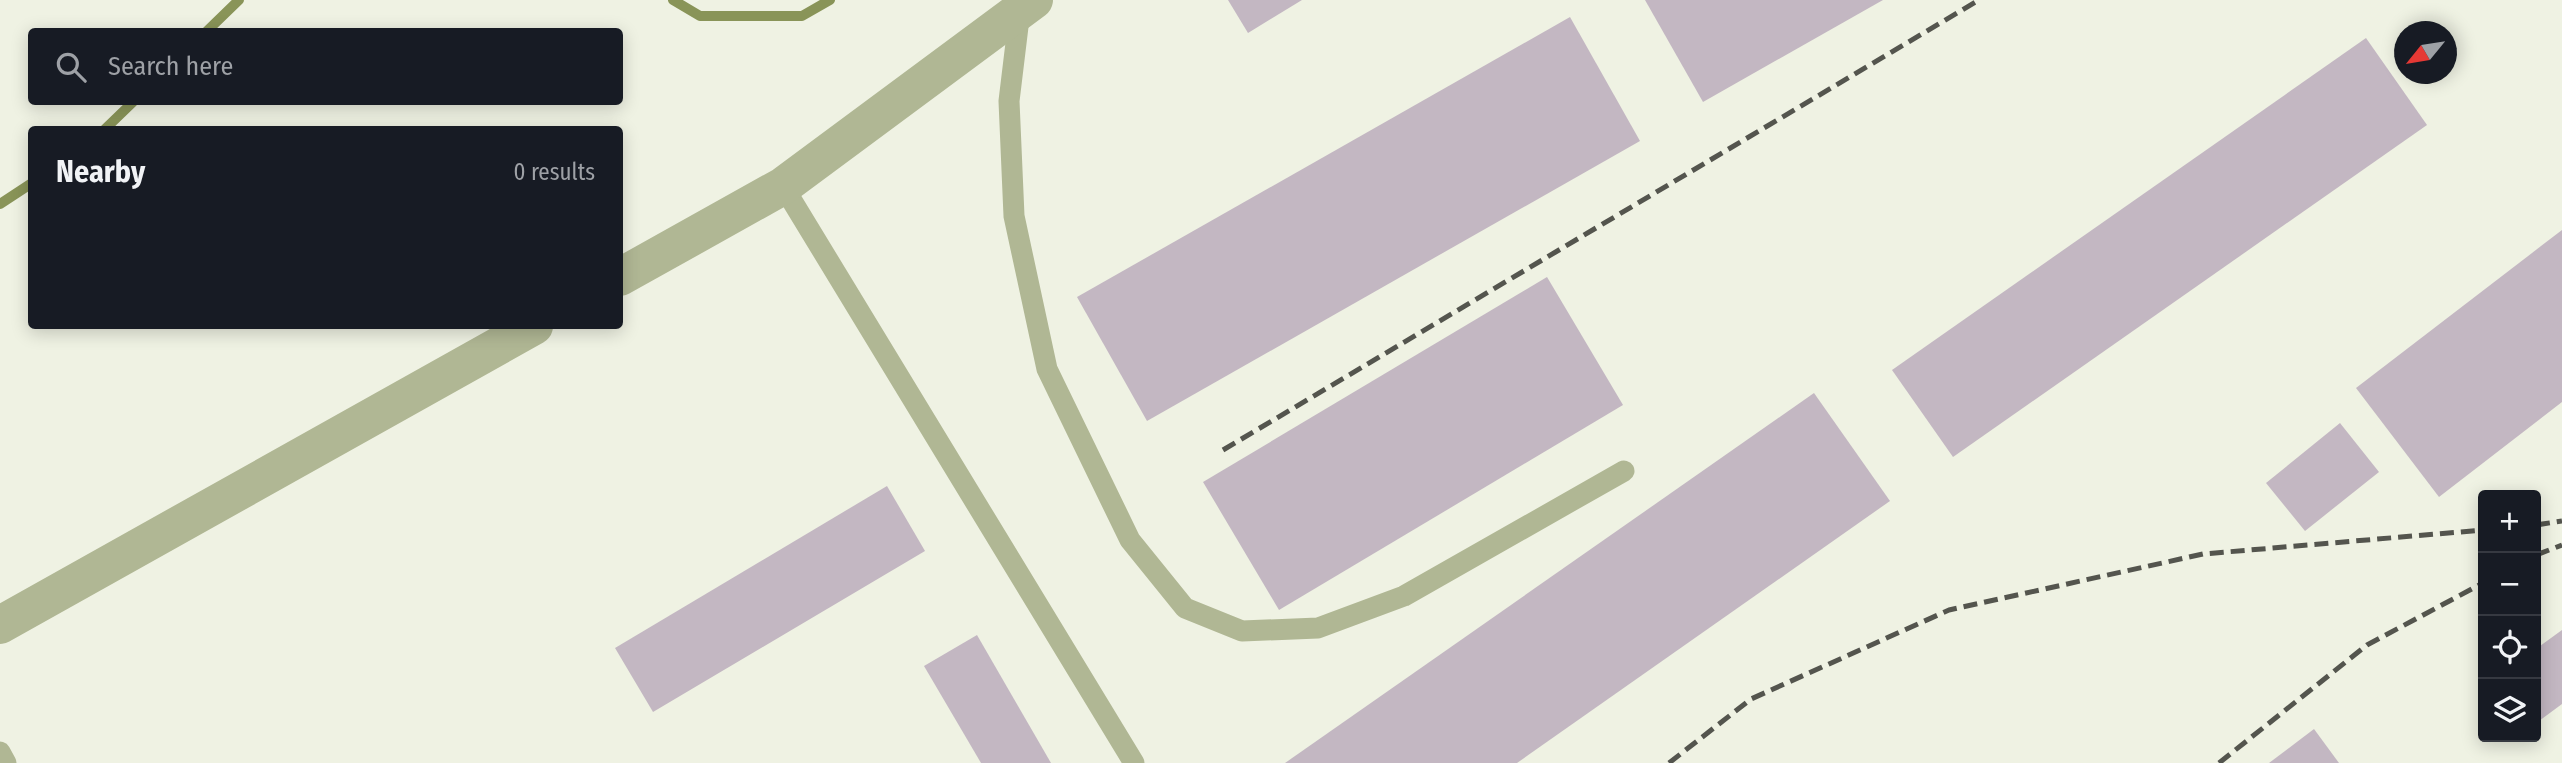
<!DOCTYPE html>
<meta charset="utf-8">
<style>
body{margin:0;font-family:"Fira Sans Condensed",sans-serif;background:#20242c;color:#f1f3f6}
.controls{position:absolute;right:21px;bottom:21px;display:grid;overflow:hidden;border-radius:7px;box-shadow:0 4px 18px #0003}
.controls button{width:63px;height:63px;display:grid;place-items:center;padding:0;border:0;border-bottom:2px solid #363941;background:#171b24;color:#f1f3f6;font:35px sans-serif}
.compass{position:absolute;left:2394px;top:21px;width:63px;height:63px;border-radius:50%;background:#171b24;box-shadow:0 4px 18px #0003;rotate:240deg}
.list{margin:0;padding:0;list-style:none}
h2{display:flex;justify-content:space-between;align-items:center;height:91px;margin:0;padding:0 28px;font-size:30px}
h2 small{font-size:23px;font-weight:400;color:#9ea1a6}
.icon{flex:none;width:38px;height:38px;fill:none;stroke:currentColor;stroke-width:2;stroke-linecap:round;stroke-linejoin:round}
.map{position:relative;flex:none;width:2562px;height:763px;overflow:hidden}
.search{position:absolute;background:#171b24;box-shadow:0 4px 18px #0003;left:28px;top:28px;width:595px;height:77px;display:flex;align-items:center;gap:18px;box-sizing:border-box;padding:0 24px;border-radius:7px;color:#9ea1a6;font-size:26px}
.panel{position:absolute;background:#171b24;box-shadow:0 4px 18px #0003;left:28px;top:126px;width:595px;height:203px;border-radius:7px}
.map>svg:first-child{display:block}
.lines{fill:none;stroke-linecap:round;stroke-linejoin:round}
.stream{stroke:#899458;stroke-width:10}
.building{fill:#c3b7c2}
.service{stroke:#b0b794;stroke-width:21}
.minor{stroke:#b0b794;stroke-width:38}
.rail{stroke:#54554e;stroke-width:5;stroke-dasharray:14 7;stroke-linecap:butt}
</style>
<div class="map">
<svg width="2562" height="763" viewBox="0 0 2562 763">
<rect width="100%" height="100%" fill="#eff2e3"/>
<g class="lines">
<g class="stream">
<path d="M 673,0 L 700,16 L 802,16 L 830,0"/>
<path d="M 206,32 L 239,0"/>
<path d="M 104,130 L 133,102"/>
<path d="M 0,204 L 32,183"/>
</g>
</g>
<g class="building">
<path d="M 1228,0 L 1302,0 L 1248,33 Z"/>
<path d="M 1645,0 L 1883,0 L 1703,102 Z"/>
<path d="M 1570,17 L 1640,141 L 1147,421 L 1077,297 Z"/>
<path d="M 2366,38 L 2427,125 L 1953,457 L 1892,370 Z"/>
<path d="M 2562,230 L 2562,402 L 2439,497 L 2356,388 Z"/>
<path d="M 1547,277 L 1623,405 L 1279,610 L 1203,482 Z"/>
<path d="M 1814,393 L 1890,501 L 1517,763 L 1285,763 Z"/>
<path d="M 2340,423 L 2379,472 L 2305,531 L 2266,483 Z"/>
<path d="M 887,486 L 925,551 L 653,712 L 615,648 Z"/>
<path d="M 2562,630 L 2562,704 L 2539,721 L 2536,716 L 2536,649 Z"/>
<path d="M 977,635 L 1051,763 L 981,763 L 924,666 Z"/>
<path d="M 2314,729 L 2339,763 L 2269,763 Z"/>
</g>
<g class="lines">
<g class="service">
<path d="M 1020,10 L 1009,101 L 1014,216 L 1047,369 L 1130,540 L 1185,608 L 1242,631 L 1318,628 L 1404,596 L 1624,471"/>
<path d="M 783,186 L 1134,763"/>
<path d="M 0,752 L 6,763"/>
</g>
<g class="minor">
<path d="M 620,277 L 783,186 L 1034,0"/>
<path d="M 0,625 L 534,326"/>
</g>
<g class="rail">
<path d="M 1223,450 L 1979,0"/>
<path d="M 2536,525 L 2562,521"/>
<path d="M 2536,555 L 2562,545"/>
<path d="M 1669,763 L 1751,699 L 1949,610 L 2203,554 L 2483,530"/>
<path d="M 2219,763 L 2367,645 L 2483,583"/>
</g>
</g>
</svg>
<div class="controls">
<button>+</button>
<button>−</button>
<button><svg class="icon" aria-label="locate" viewBox="0 0 24 24"><circle cx="12" cy="12" r="6"/><path d="M12 2v4M12 18v4M2 12h4M18 12h4"/></svg></button>
<button><svg class="icon" aria-label="layers" viewBox="0 0 24 24"><path d="M12 4l9 5-9 5-9-5zM3 14l9 5 9-5"/></svg></button>
</div>
<svg class="compass" viewBox="-18 -18 36 36"><path d="M0-13l5 13h-10z" fill="#e53935"/><path d="M0 13l5-13h-10z" fill="#9ea1a6"/></svg>
<div class="search"><svg class="icon" aria-label="search" viewBox="0 0 24 24"><circle cx="10" cy="10" r="6"/><path d="M15 15l6 6"/></svg>Search here</div>
<section class="panel">
<h2>Nearby<small>0 results</small></h2>
<ul class="list">
</ul>
</section>
</div>
